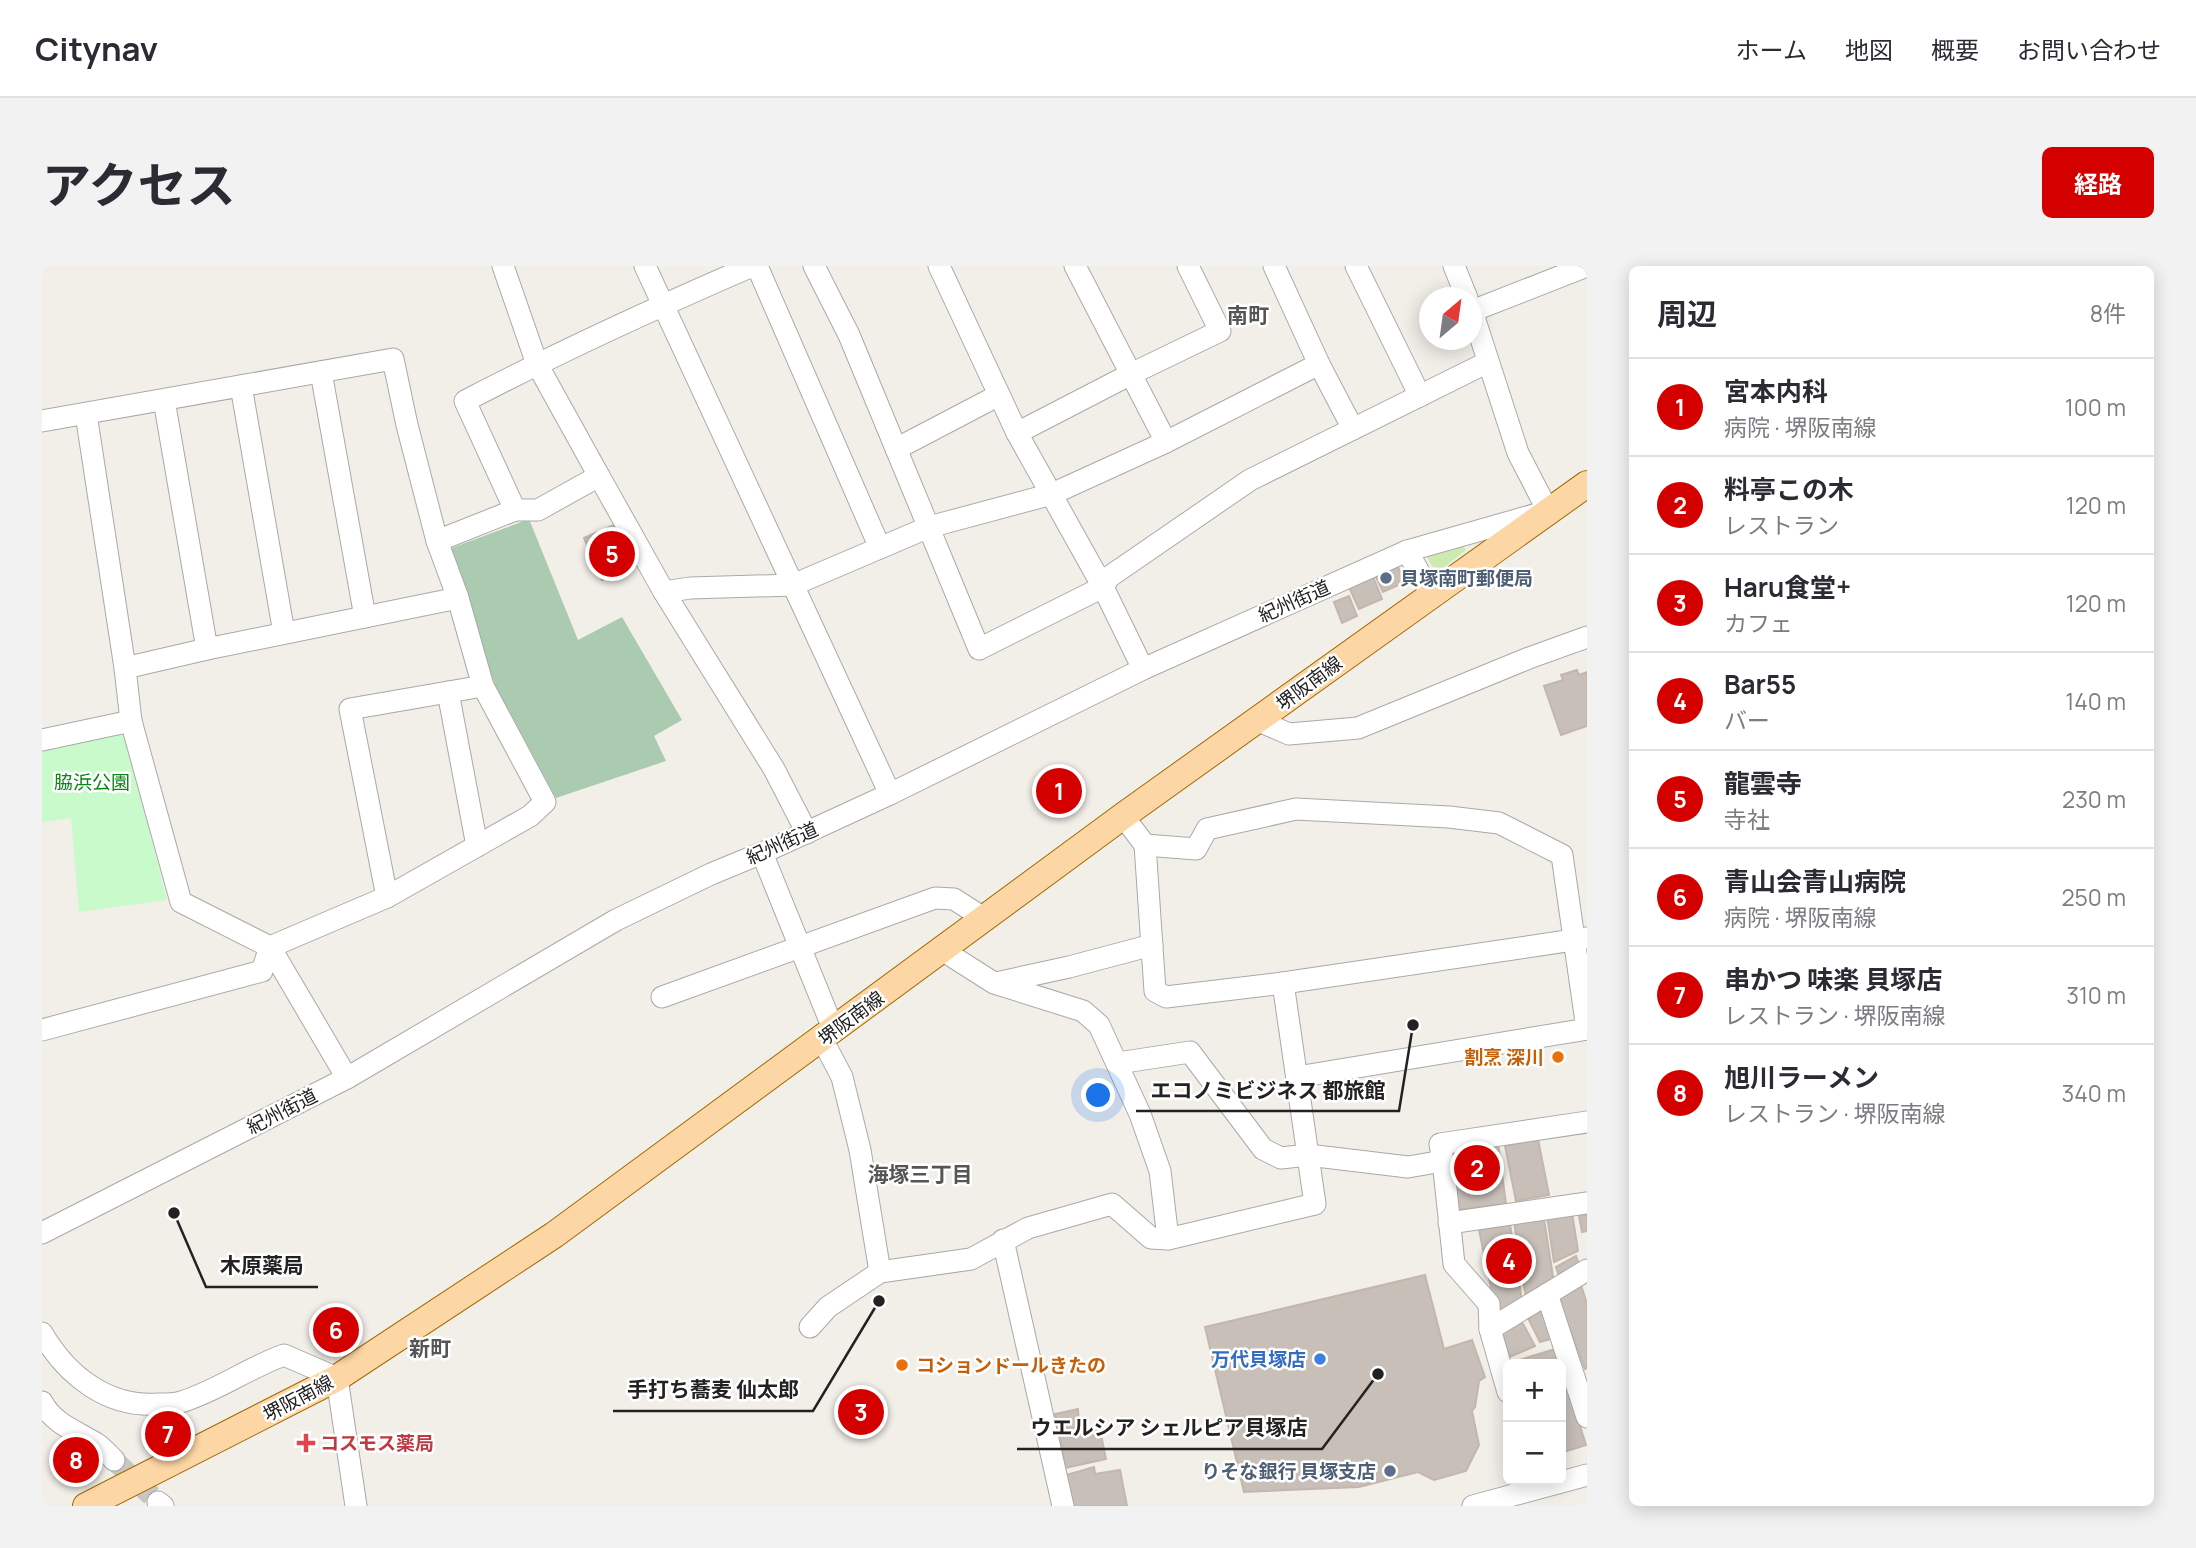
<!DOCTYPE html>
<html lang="ja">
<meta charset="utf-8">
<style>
body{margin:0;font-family:Manrope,"Noto Sans JP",sans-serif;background:#f2f2f3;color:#2b2b33}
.controls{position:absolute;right:21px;bottom:21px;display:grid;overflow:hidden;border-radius:10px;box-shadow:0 4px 18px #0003}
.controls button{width:63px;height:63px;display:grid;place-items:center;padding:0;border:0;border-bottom:2px solid #e1e1e2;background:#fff;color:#2b2b33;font:35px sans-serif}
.compass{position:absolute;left:1377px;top:21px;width:63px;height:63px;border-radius:50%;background:#fff;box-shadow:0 4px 18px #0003;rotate:29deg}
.you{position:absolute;left:1057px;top:830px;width:24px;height:24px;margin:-18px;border:5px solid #fff;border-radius:50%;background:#1a73e8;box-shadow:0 0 0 10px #1a73e833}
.badge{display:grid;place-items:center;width:46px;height:46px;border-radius:50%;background:#d40000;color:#fff;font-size:23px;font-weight:700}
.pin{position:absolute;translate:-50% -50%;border:4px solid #fff;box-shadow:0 2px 7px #0006}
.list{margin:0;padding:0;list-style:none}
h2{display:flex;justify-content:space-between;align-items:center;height:91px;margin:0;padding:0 28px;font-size:30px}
h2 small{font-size:23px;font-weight:400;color:#7c7c81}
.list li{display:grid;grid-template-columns:46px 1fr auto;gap:21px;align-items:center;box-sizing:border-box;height:98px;padding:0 28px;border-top:2px solid #e1e1e2}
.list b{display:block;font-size:26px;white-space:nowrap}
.list p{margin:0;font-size:23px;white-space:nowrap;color:#7c7c81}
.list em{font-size:23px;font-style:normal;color:#7c7c81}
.map{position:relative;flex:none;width:1545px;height:1240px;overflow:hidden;border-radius:10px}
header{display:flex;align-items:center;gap:42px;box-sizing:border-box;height:98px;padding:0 35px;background:#fff;border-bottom:2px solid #e1e1e2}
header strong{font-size:33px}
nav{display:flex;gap:38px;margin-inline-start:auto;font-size:24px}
.intro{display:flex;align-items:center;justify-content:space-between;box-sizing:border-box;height:168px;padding:0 42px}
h1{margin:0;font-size:49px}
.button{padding:18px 32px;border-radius:10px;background:#d40000;color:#fff;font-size:24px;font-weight:700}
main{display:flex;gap:42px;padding:0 42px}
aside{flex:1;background:#fff;border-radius:10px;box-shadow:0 4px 18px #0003}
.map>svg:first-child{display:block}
.grass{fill:#cdebb0}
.cemetery{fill:#aacbaf}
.park{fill:#c8facc}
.building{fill:#c7bfb8;stroke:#c4b6ab;stroke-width:2}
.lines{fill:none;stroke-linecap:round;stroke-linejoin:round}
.minor-tunnel{stroke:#c8c6c1;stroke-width:21;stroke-dasharray:21 10;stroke-linecap:butt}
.minor-casing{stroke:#a9a9a9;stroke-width:23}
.major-casing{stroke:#a06b00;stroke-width:28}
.minor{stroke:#fff;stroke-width:21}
.major{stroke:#fcd6a4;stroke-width:26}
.service-dot{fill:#5c6f8a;stroke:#fff;stroke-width:2.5}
.food-dot{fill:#e8710a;stroke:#fff;stroke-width:2.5}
.shop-dot{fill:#3f7fe0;stroke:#fff;stroke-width:2.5}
.health-dot{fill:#e0444e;stroke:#fff;stroke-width:2.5}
.labels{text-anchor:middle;stroke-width:5;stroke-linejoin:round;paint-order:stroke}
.service-label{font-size:19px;font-weight:bold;fill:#4e5e75;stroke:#fff;text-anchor:start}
.street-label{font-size:19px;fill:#222;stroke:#fff}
.park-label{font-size:19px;fill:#0c8416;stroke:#fff}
.food-label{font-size:19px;font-weight:bold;fill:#c56008;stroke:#fff;text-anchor:end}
.shop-label{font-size:19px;font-weight:bold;fill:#366cbe;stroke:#fff;text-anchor:end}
.health-label{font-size:19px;font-weight:bold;fill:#be3a42;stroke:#fff;text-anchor:start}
.neighbourhood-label{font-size:21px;font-weight:bold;fill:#555;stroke:#fff}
.leader{fill:none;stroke:#222;stroke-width:2.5}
.callout-dot{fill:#222;stroke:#fff;stroke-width:2.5}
.callout-label{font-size:21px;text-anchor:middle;font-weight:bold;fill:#222;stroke:#fff;stroke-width:5;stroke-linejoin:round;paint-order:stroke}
</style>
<header>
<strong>Citynav</strong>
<nav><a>ホーム</a><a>地図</a><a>概要</a><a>お問い合わせ</a></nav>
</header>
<div class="intro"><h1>アクセス</h1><a class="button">経路</a></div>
<main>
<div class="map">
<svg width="1545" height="1240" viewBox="0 0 1545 1240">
<rect width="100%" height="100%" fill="#f2efe9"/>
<path class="grass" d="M 1418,276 L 1424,284 L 1394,308 L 1384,289 Z"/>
<path class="cemetery" d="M 487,253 L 536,374 L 580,351 L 640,454 L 612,470 L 624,495 L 514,532 L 453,419 L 407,283 Z"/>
<path class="park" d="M 82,466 L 125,634 L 37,646 L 29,552 L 0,556 L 0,483 Z"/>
<g class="building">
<path d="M 574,258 L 592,300 L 560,314 L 542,272 Z"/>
<path d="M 1354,297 L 1363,316 L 1341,326 L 1332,307 Z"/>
<path d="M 1330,308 L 1340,333 L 1317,343 L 1306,319 Z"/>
<path d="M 1307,330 L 1315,350 L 1300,357 L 1292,336 Z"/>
<path d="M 1535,404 L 1537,409 L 1545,406 L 1545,460 L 1519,469 L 1502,420 L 1521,414 L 1519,409 Z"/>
<path d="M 1496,873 L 1507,929 L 1474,935 L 1463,880 Z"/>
<path d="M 1456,878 L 1464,938 L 1414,944 L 1407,884 Z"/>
<path d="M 1530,947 L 1536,985 L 1512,996 L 1505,950 Z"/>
<path d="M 1545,948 L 1545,965 L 1540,966 L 1537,950 Z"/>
<path d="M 1502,953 L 1512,1017 L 1484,1032 L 1472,956 Z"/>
<path d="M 1468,958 L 1480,1035 L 1454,1046 L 1437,964 Z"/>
<path d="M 1534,990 L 1538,1001 L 1518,1013 L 1514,1001 Z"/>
<path d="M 1383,1009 L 1402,1083 L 1430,1074 L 1443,1111 L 1437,1115 L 1433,1141 L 1430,1145 L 1437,1179 L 1424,1205 L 1392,1214 L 1376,1206 L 1317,1221 L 1202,1226 L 1163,1061 Z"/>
<path d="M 1538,1016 L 1545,1038 L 1545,1102 L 1543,1103 L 1517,1035 L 1521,1027 Z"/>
<path d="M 1501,1038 L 1512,1072 L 1498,1076 L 1485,1050 Z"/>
<path d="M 1480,1056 L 1493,1080 L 1468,1091 L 1459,1068 Z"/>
<path d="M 1513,1083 L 1518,1098 L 1468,1098 L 1468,1097 Z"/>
<path d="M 1519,1100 L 1544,1179 L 1519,1187 Z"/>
<path d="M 1036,1143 L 1037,1161 L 1015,1165 L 1013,1148 Z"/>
<path d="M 1058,1164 L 1064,1193 L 1023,1202 L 1018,1169 Z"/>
<path d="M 1052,1201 L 1053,1208 L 1078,1204 L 1085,1240 L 1028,1240 L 1021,1210 Z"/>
</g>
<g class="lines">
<path class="minor-tunnel" d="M 72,1194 L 116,1236"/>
<defs>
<g id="minor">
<path d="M 461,0 L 495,98 L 557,210"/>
<path d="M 603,0 L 848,528"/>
<path d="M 715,0 L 838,282"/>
<path d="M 772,0 L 807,69 L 937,383 L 1061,321 L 1067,311 L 1208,214 L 1446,96"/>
<path d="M 897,0 L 975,167 L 1061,321 L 1101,403"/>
<path d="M 1033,0 L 1124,176"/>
<path d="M 1314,0 L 1378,130"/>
<path d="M 1412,0 L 1425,32"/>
<path d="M 1277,98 L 1311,163"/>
<path d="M 279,106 L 323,351"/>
<path d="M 199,120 L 242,367"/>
<path d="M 122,134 L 165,383"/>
<path d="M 0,155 L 351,93 L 365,159 L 395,275 L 416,332 L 441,420 L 503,536 L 488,550 L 345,631 L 228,681 L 139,636 L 89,455 L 83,402 L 44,148"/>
<path d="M 975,167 L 1089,108 L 1178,65 L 1146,0"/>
<path d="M 854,183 L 957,129"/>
<path d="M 473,244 L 496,244 L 557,210 L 622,326 L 732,503 L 765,567"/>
<path d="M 395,275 L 473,244 L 423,135 C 517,86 613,42 710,0"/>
<path d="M 1365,285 L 1390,329"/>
<path d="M 622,326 L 648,322 L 751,319 L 887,261 L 1010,228 L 1124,176 L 1277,98 L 1232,0"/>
<path d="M 83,402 L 165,383 L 416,332"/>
<path d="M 406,426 L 435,580"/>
<path d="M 1217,455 L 1247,468 L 1316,462 L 1487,392 L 1545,371"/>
<path d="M 0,474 L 89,455"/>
<path d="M 1081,550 L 1103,579 L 1154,583 L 1165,563 L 1254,543 L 1407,551 L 1457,557 L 1520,589 L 1545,763"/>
<path d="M 1103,579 L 1113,725 L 1124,731 L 1241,717"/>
<path d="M 720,587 L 792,765"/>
<path d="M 345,631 L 308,443 L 441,420"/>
<path d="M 228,681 L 305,812"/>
<path d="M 900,684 L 952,717 L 1041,745 L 1057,759 L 1098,848 L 1118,905 L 1126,973 L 1273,938 L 1241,717 L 1545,672"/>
<path d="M 954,717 L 1027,701 L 1110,679"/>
<path d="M 620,731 L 893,632 L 912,633 L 943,653"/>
<path d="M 0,764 L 220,705 L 228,681"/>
<path d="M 780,773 L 800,811 L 818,884 L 838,1006"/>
<path d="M 1076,797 L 1148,786 L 1221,883 L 1239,892 L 1266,889 L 1366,901 L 1401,895"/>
<path d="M 1255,811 L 1545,763"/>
<path d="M 1407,957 L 1545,937"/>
<path d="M 0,967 L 305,812 L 574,654 L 669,608 L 720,587 L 848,528 L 1101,403 L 1365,285 L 1506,245 L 1476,187 L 1430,45 L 1545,0"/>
<path d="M 961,974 L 1021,1240"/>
<path d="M 1505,1028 L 1545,1151"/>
<path d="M 768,1061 L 786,1041 L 838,1006 L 929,993 L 986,962 L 1070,938 L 1109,972 L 1126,973"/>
<path d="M 1448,1063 L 1545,1004"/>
<path d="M 0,1067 C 25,1110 66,1142 117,1138 C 124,1138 132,1138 139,1136 C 175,1125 206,1102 242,1089 L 295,1112 L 314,1240"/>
<path d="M 1466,1126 L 1448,1063 L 1447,1038 L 1412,998 L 1401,895 L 1398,878 L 1545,856"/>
<path d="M 0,1136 C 11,1158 36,1166 55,1178 C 61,1182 67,1189 72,1194"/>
<path d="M 116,1236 L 121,1240"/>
<path d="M 1431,1240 L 1545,1209"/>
</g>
<path id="major" d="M 44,1240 L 295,1112 L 512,969 L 1081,550 L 1545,218"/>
</defs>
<use href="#minor" class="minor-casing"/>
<use href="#major" class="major-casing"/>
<use href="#minor" class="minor"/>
<use href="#major" class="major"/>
</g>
<g class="service-dot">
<circle cx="1344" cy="312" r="7"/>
<circle cx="1348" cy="1205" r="7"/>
</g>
<g class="food-dot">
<circle cx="1516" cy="791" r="7"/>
<circle cx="860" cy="1099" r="7"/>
</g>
<circle class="shop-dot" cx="1278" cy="1093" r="7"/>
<path class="health-dot" d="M260.5 1166.5h7v7h7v7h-7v7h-7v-7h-7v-7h7z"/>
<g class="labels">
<g class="service-label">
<text x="1358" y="319">貝塚南町郵便局</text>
<text x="1334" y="1212" text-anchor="end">りそな銀行 貝塚支店</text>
</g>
<g class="street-label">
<text transform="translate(1252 335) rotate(-24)" y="7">紀州街道</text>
<text transform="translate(1267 417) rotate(-37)" y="7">堺阪南線</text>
<text transform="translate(740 577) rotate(-24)" y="7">紀州街道</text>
<text transform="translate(809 752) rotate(-37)" y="7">堺阪南線</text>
<text transform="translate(240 845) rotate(-27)" y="7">紀州街道</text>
<text transform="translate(256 1132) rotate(-28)" y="7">堺阪南線</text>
</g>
<g class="park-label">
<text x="50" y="523">脇浜公園</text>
</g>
<g class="food-label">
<text x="1502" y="798">割烹 深川</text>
<text x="874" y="1106" text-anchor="start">コションドールきたの</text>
</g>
<g class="shop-label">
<text x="1264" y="1100">万代貝塚店</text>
</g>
<g class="health-label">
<text x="278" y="1184">コスモス薬局</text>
</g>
<g class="neighbourhood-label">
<text x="1206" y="57">南町</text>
<text x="878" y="916">海塚三丁目</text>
<text x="388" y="1090">新町</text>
</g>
</g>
<path class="leader" d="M1371 759L1357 845H1094M132 947L164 1021H276M837 1035L771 1145H571M1336 1108L1280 1183H975"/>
<g class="callout-dot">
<circle cx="1371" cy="759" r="7"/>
<circle cx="132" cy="947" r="7"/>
<circle cx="837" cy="1035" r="7"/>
<circle cx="1336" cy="1108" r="7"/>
</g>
<g class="callout-label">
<text x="1226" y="832">エコノミビジネス 都旅館</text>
<text x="220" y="1007">木原薬局</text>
<text x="671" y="1131">手打ち蕎麦 仙太郎</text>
<text x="1127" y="1169">ウエルシア シェルピア貝塚店</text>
</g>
</svg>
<div class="controls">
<button>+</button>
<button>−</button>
</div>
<svg class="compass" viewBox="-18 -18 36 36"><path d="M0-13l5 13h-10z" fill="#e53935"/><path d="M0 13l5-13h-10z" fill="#7c7c81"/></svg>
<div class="you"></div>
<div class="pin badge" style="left:1017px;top:525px">1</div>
<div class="pin badge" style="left:1435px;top:902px">2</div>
<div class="pin badge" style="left:819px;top:1146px">3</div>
<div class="pin badge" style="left:1467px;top:995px">4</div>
<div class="pin badge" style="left:570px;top:288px">5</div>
<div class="pin badge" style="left:294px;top:1064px">6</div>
<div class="pin badge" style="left:126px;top:1168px">7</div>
<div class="pin badge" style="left:34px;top:1194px">8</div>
</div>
<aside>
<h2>周辺<small>8件</small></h2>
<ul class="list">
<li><span class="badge">1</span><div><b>宮本内科</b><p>病院 · 堺阪南線</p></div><em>100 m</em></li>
<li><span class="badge">2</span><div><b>料亭この木</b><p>レストラン</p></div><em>120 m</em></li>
<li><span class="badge">3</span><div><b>Haru食堂+</b><p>カフェ</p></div><em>120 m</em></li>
<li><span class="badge">4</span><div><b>Bar55</b><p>バー</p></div><em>140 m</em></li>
<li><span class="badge">5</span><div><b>龍雲寺</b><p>寺社</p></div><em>230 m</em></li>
<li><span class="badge">6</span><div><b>青山会青山病院</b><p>病院 · 堺阪南線</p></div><em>250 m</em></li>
<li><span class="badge">7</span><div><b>串かつ 味楽 貝塚店</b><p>レストラン · 堺阪南線</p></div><em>310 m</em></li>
<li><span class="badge">8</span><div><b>旭川ラーメン</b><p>レストラン · 堺阪南線</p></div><em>340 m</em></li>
</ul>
</aside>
</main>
